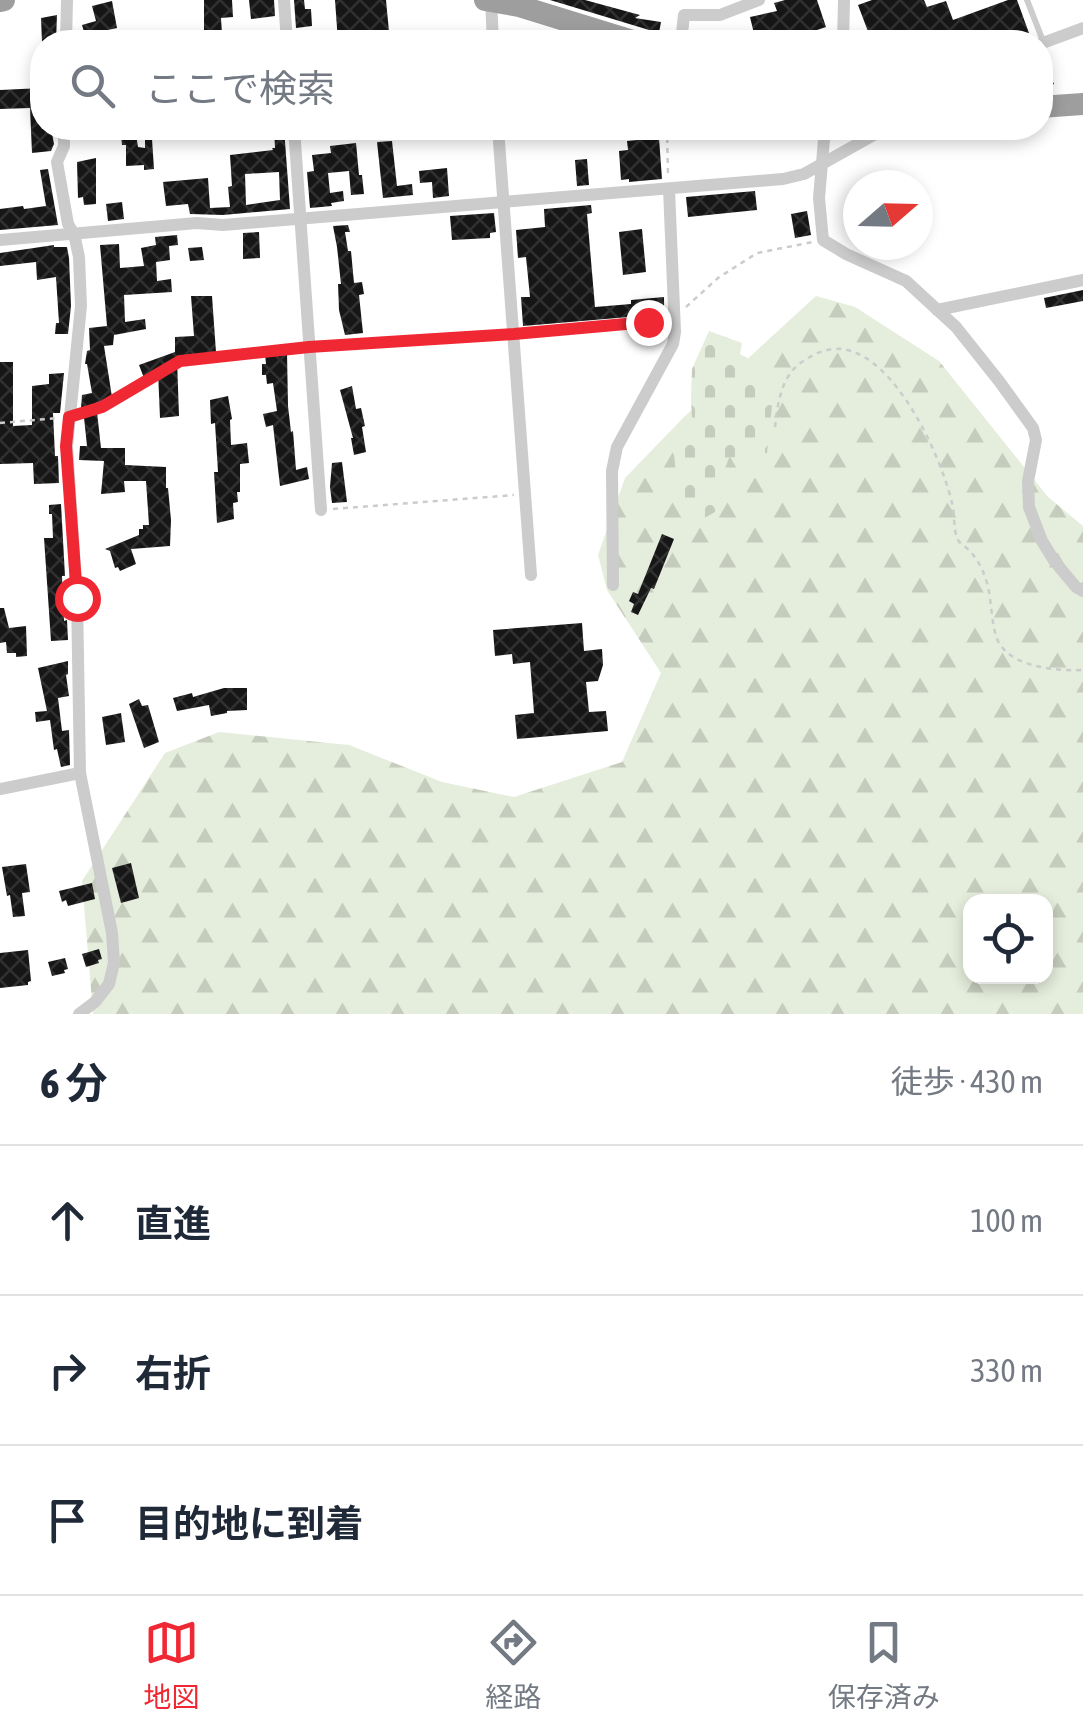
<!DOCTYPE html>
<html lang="ja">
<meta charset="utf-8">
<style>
body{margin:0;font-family:"Asap Condensed","Noto Sans JP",sans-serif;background:#f6f6f7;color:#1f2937}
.controls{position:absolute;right:30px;bottom:30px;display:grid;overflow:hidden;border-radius:20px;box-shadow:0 5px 15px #0003}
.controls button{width:90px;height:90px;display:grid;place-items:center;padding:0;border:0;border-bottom:2px solid #e0e1e3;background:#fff;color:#1f2937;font:50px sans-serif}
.compass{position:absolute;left:843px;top:170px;width:90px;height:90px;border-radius:50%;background:#fff;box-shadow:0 5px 15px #0003;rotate:70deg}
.stop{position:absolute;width:30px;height:30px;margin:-22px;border:8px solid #f02833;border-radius:50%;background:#fff}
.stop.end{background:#f02833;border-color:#fff;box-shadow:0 2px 10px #0008}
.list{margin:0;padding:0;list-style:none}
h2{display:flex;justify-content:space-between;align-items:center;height:130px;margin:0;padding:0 40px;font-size:42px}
h2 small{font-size:32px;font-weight:400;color:#747a83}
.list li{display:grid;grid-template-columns:65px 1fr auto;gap:30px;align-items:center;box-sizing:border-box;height:150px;padding:0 40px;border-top:2px solid #e0e1e3}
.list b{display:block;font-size:38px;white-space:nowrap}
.list em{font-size:32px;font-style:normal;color:#747a83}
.icon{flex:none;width:55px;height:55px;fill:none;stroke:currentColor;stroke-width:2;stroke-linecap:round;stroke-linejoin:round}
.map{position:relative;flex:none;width:1083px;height:1014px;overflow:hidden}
.search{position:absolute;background:#fff;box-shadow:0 5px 15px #0003;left:30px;right:30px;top:30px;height:110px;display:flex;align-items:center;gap:25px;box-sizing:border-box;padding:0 35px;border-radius:40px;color:#747a83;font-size:38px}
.sheet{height:580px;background:#fff}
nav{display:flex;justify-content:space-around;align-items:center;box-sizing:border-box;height:140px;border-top:2px solid #e0e1e3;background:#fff;font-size:28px;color:#747a83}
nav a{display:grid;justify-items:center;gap:5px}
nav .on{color:#f02833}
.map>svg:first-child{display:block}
.forest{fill:url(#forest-firs);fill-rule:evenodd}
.cemetery{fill:url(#cemetery-stones)}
.building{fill:url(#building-cross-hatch);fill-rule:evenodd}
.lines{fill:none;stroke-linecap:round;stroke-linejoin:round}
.path{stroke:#ccc;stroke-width:2.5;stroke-dasharray:5 5;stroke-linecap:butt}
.service{stroke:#ccc;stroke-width:6}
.minor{stroke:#ccc;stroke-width:12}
.trunk{stroke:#9e9e9e;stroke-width:22}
.route{stroke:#f02833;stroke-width:12}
</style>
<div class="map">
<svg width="1083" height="1014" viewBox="0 0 1083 1014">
<defs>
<pattern id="forest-firs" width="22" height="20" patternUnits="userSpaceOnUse" patternTransform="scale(2.5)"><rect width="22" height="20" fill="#e5eddc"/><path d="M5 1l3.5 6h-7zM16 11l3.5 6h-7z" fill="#c5ccbd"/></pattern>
<pattern id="cemetery-stones" width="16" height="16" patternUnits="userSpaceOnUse" patternTransform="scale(2.5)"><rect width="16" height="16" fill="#e5eddc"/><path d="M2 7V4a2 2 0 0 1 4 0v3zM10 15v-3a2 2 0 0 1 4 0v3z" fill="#c5ccbd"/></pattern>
<pattern id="building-cross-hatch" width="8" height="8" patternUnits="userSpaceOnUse" patternTransform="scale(2.5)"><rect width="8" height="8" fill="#161616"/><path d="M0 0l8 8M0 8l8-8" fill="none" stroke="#303030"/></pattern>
</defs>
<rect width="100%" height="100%" fill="#fff"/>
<path class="forest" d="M 816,296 L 855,307 L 939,361 L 1048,497 L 1083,526 L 1083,1014 L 93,1014 L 82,881 L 165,753 L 219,732 L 349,745 L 442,782 L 514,797 L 622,762 L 661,673 L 607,590 L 598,555 L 625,478 L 684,417 ZM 970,902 L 1046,902 L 1046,976 L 970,976 Z"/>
<path class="cemetery" d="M 709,331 L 742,343 L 740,354 L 755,363 L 755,376 L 766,389 L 765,399 L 772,406 L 767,453 L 729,458 L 717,489 L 715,512 L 701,520 L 687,513 L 680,498 L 676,473 L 674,454 L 679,445 L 693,438 L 691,399 L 692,369 Z"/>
<g class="building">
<path d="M 204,0 L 232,0 L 233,17 L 221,18 L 222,34 L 204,34 Z"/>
<path d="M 249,0 L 274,0 L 275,16 L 251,19 Z"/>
<path d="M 294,0 L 304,0 L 305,9 L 311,9 L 312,26 L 296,28 Z"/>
<path d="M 335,0 L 386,0 L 390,42 L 338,42 Z"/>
<path d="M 550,0 L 585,0 L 640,15 L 635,18 L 661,22 L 659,33 Z"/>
<path d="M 785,0 L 817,0 L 826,27 L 802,35 L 805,42 L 785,42 L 784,38 L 756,42 L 750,17 L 777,11 L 774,3 Z"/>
<path d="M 872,0 L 924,0 L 927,7 L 946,1 L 953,20 L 1008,0 L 1017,0 L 1029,33 L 1003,42 L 973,42 L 971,37 L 957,42 L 872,42 L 858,5 Z"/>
<path d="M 112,1 L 117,28 L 85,35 L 82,25 L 96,21 L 92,6 Z"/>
<path d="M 57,15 L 56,42 L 42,42 L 41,18 Z"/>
<path d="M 172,32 L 174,42 L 142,42 L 141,38 Z"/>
<path d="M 1040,57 L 1054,84 L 1043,89 L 1040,84 Z"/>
<path d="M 42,88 L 39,123 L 42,123 L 42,128 L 51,128 L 54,144 L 51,151 L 32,153 L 30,108 L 0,109 L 0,90 Z"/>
<path d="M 120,128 L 135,128 L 138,147 L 145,148 L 145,139 L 152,139 L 154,169 L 144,170 L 144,165 L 126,166 L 126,145 L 122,145 Z"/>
<path d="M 274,128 L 284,128 L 290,209 L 223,215 L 190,214 L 188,204 L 166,206 L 163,182 L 208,178 L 210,208 L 230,207 L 228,187 L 232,186 L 230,155 L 273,150 L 272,148 L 275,148 ZM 279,172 L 280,200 L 246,205 L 245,174 Z"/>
<path d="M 659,138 L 662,179 L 629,182 L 629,179 L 621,180 L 619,151 L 628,150 L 627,141 Z"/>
<path d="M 392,141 L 397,186 L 412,184 L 413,195 L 383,198 L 377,142 Z"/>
<path d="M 356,143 L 359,175 L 362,175 L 364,194 L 351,195 L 349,171 L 328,173 L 330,193 L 343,191 L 344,201 L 331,203 L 332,206 L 310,208 L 307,172 L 314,171 L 312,155 L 331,153 L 330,146 Z"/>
<path d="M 96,158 L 96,204 L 84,205 L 83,197 L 78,198 L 77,162 Z"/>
<path d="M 587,159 L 589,185 L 577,186 L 575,160 Z"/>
<path d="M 447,168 L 449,196 L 433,198 L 432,182 L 420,183 L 419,171 Z"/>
<path d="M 48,169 L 58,225 L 0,230 L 0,209 L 23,206 L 24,209 L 46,206 L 40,170 Z"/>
<path d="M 755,191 L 757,210 L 688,217 L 686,197 Z"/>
<path d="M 122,202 L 124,219 L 108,221 L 106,204 Z"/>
<path d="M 591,205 L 592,213 L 587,214 L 595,307 L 631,304 L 631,300 L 664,297 L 664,314 L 523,326 L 521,297 L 530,297 L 526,257 L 518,258 L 516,230 L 545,227 L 544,209 Z"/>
<path d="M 807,211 L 811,235 L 795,238 L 791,214 Z"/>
<path d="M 494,213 L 496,232 L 490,233 L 490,238 L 452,240 L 450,216 Z"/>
<path d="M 348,225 L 350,232 L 345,232 L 348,251 L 351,251 L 354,283 L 362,282 L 364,294 L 359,295 L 363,333 L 345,335 L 339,310 L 338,284 L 341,284 L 337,247 L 333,226 Z"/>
<path d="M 642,229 L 646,272 L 623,275 L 619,232 Z"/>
<path d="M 259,232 L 260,258 L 243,259 L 243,233 Z"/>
<path d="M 177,235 L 178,245 L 169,246 L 170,260 L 156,262 L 157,281 L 171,279 L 172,292 L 124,295 L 125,322 L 145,319 L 146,329 L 114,335 L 113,345 L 104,346 L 112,397 L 96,403 L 101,448 L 125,448 L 125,465 L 166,467 L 166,488 L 168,488 L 171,520 L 170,546 L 131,549 L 136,564 L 120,571 L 118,567 L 115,568 L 110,551 L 105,549 L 139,535 L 139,529 L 143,529 L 143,525 L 149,525 L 146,481 L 124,481 L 125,492 L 101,494 L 104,461 L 79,460 L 80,446 L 87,446 L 83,408 L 81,408 L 82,395 L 92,393 L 87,364 L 85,364 L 87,351 L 90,350 L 89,328 L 107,326 L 100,245 L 119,244 L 120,268 L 144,266 L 141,248 L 156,245 L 155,237 Z"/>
<path d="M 54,245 L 54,247 L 67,247 L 69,258 L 71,306 L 68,334 L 55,334 L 56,323 L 59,323 L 56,277 L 37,280 L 36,262 L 0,266 L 0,253 Z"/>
<path d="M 202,247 L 204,260 L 190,261 L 188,248 Z"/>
<path d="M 1083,290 L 1083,301 L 1046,308 L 1044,298 Z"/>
<path d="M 191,296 L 212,296 L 216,352 L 177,359 L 179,416 L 160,418 L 158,371 L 144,378 L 139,365 L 175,352 L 175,337 L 194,336 Z"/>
<path d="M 287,352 L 288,406 L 291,432 L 293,431 L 296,470 L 307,467 L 309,479 L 280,486 L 273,425 L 266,427 L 263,414 L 277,411 L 273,383 L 267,384 L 266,375 L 262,375 L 262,364 L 266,364 L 265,354 Z"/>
<path d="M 0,362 L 13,362 L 13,426 L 32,425 L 32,386 L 49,384 L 49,374 L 64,373 L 60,413 L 53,413 L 55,456 L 58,456 L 59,483 L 34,484 L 33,463 L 0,464 Z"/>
<path d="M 352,386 L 356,409 L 361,408 L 365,426 L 362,427 L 366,452 L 354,455 L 351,438 L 353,438 L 340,390 Z"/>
<path d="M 228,396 L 232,419 L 230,420 L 231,445 L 247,443 L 249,463 L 240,464 L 240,492 L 237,492 L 238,502 L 233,503 L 234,519 L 217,523 L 214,472 L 218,472 L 215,423 L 211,424 L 210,400 Z"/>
<path d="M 342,462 L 347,502 L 332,503 L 330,487 L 332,463 Z"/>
<path d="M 61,504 L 65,576 L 62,576 L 64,621 L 67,620 L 68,640 L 51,641 L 44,538 L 53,538 L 52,514 L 49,514 L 49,505 Z"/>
<path d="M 662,534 L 674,539 L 654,589 L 651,588 L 638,615 L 631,612 L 634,604 L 629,601 L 633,592 L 638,594 Z"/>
<path d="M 0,608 L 4,608 L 9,628 L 26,626 L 27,656 L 16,657 L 16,653 L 7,653 L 6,642 L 0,643 Z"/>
<path d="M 582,623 L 584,651 L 602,649 L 603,665 L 598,681 L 586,682 L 589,712 L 606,711 L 608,731 L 517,739 L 515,715 L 534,713 L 530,662 L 513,664 L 512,654 L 495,656 L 493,630 Z"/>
<path d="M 68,661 L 68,674 L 66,675 L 69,696 L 58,698 L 62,731 L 69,730 L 70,765 L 61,767 L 57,749 L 54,750 L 50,720 L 36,722 L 35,712 L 47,711 L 38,668 Z"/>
<path d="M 224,688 L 247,688 L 247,710 L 227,711 L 227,713 L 211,716 L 209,705 L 177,711 L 173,698 L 192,693 L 193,697 Z"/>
<path d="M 139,699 L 142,706 L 148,705 L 159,742 L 144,748 L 129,704 Z"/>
<path d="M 121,713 L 125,742 L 106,745 L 102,717 Z"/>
<path d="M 131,863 L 139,898 L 121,903 L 112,868 Z"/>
<path d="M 26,864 L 30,892 L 22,893 L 25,916 L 13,917 L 10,895 L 7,896 L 2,867 Z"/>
<path d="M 92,883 L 95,899 L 68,906 L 66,900 L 62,902 L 59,891 Z"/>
<path d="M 99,949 L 102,959 L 98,960 L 99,963 L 86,967 L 82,954 Z"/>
<path d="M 28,950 L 31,981 L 28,982 L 28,985 L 0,988 L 0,953 Z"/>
<path d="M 65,958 L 68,969 L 64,970 L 65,973 L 52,976 L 48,962 Z"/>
</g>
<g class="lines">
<g class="path">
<path d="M 667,128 L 668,176"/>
<path d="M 686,307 L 718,278 L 757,253 L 813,242"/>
<path d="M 526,333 L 662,320"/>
<path d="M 321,346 L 503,335"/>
<path d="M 81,414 L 102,407 L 180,361 L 298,348"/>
<path d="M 0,423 L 58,418"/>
<path d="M 775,427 C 778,402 781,374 805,360 C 815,353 828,348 841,349 C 895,354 941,456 952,503 C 955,513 953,531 958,540 C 961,545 966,547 969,550 C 979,561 983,570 987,583 C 992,600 991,629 999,643 C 1014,668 1058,671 1083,670"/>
<path d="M 333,509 L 514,495"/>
</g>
<path class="service" d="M 1027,0 L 1043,41"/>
<g class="minor">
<path d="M 284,0 L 287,42"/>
<path d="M 491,0 L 493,42"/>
<path d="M 66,42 L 67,0"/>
<path d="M 681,42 L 684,15 L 720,15 L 759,0"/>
<path d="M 843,42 L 844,0"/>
<path d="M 1040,44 L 1083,28"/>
<path d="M 64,128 L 64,146 L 57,162 L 68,224 L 74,234 L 79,257 L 81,306 L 67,446 L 77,598 L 80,773 L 112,933 L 114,963 L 109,984 L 95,1002 L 79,1014"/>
<path d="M 294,128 L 321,510"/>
<path d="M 498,128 L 531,575"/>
<path d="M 825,128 L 819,198 L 823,240 L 846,254 L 906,281 L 956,327 L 999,381 L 1033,428 L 1036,440 L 1028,481 L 1029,507 L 1042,541 L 1055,562 L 1076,587 L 1083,591"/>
<path d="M 0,240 L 197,223 L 223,225 L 783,179 L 804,174 L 886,128"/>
<path d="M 937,310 L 1083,280"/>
<path d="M 613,585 L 612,471 L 617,447 L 673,344 L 675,332 L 669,189"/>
<path d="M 0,789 L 80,773"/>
</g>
<g class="trunk">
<path d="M 485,0 L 519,6 L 636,42"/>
<path d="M 0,1 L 4,0"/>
<path d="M 1040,107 L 1083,104"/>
</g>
</g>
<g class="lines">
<path class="route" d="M 77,598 L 66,446 L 69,417 L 102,407 L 180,361 L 309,347 L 514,334 L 648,322"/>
</g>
</svg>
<div class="controls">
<button><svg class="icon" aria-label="locate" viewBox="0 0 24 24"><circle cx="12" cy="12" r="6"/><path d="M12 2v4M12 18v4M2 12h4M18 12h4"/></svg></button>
</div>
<svg class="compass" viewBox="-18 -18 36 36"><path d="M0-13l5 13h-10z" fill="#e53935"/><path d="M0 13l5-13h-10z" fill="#747a83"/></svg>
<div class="stop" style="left:77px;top:598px"></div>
<div class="stop end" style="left:648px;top:322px"></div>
<div class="search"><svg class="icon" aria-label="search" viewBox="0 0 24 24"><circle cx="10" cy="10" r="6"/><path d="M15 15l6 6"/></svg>ここで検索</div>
</div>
<section class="sheet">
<h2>6 分<small>徒歩 · 430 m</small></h2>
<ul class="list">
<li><svg class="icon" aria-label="ahead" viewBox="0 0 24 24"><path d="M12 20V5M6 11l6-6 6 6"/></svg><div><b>直進</b></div><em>100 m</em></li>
<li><svg class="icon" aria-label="right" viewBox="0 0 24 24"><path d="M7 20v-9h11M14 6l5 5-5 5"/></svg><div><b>右折</b></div><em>330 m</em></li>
<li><svg class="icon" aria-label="arrive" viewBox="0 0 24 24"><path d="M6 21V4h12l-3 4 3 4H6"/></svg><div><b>目的地に到着</b></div></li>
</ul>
</section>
<nav>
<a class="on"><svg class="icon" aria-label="map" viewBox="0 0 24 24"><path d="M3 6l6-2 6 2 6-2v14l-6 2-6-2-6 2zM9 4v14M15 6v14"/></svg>地図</a>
<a><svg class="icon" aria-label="directions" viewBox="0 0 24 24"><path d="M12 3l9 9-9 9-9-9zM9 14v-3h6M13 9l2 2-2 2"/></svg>経路</a>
<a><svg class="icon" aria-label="saved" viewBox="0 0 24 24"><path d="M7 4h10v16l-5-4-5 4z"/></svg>保存済み</a>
</nav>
